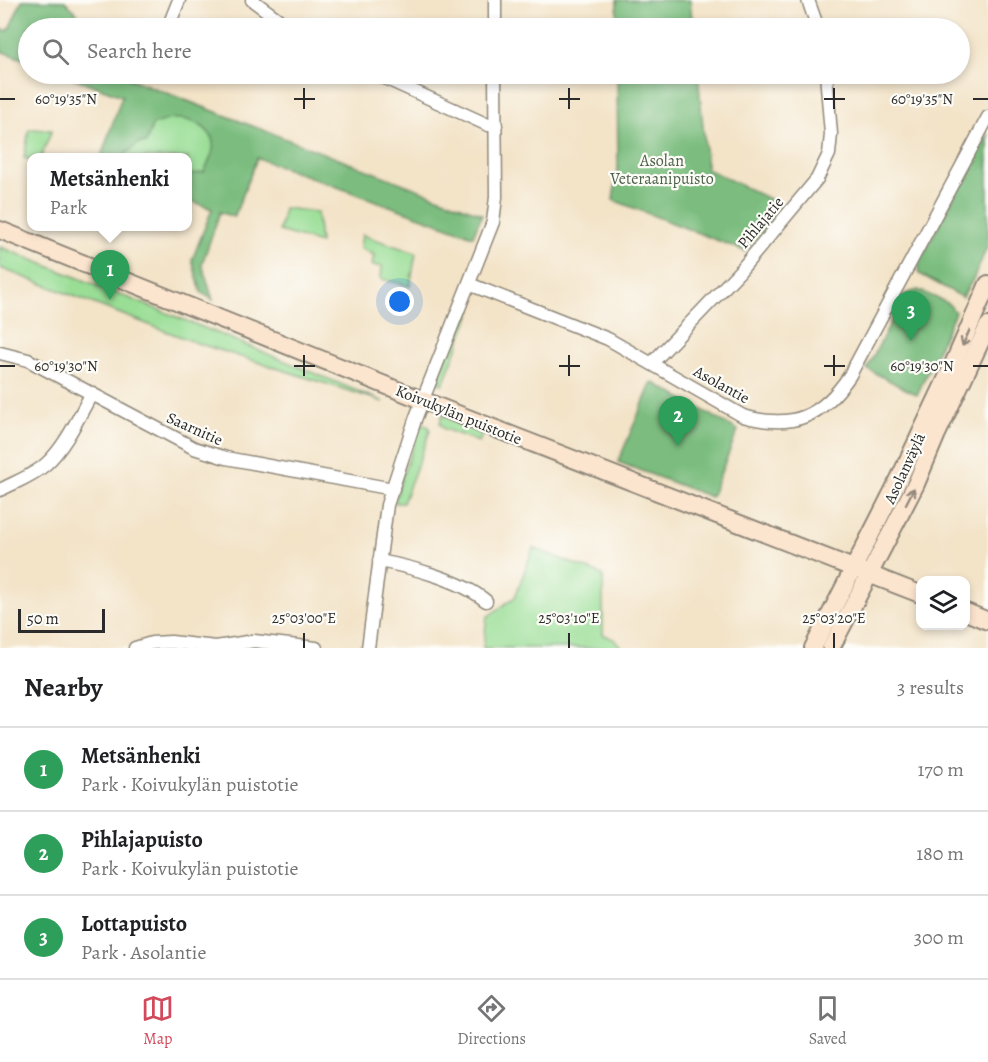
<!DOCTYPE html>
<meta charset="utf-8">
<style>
body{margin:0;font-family:Alegreya,serif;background:#f6f6f6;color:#202124}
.controls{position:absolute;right:18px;bottom:18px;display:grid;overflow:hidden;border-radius:12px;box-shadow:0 3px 9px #0003}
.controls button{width:54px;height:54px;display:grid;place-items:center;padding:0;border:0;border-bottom:2px solid #e0e0e0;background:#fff;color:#202124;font:30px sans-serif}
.scale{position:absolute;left:18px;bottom:15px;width:87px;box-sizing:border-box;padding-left:6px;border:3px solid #2b2b2b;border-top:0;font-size:16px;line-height:21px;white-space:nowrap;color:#2b2b2b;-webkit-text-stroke:4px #fdfcf7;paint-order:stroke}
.you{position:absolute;left:400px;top:302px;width:21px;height:21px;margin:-15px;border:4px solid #fff;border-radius:50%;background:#1a73e8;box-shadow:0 0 0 9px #1a73e833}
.badge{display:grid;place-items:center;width:39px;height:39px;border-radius:50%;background:#d1495b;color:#fff;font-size:20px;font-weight:700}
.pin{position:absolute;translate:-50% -50px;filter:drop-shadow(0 2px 3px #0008)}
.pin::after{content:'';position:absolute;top:32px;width:21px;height:18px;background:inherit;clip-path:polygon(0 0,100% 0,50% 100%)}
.popup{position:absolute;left:27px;top:153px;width:165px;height:78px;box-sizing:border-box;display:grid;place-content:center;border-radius:12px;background:#fff;filter:drop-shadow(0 2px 4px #0005);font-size:20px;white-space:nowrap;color:#757577}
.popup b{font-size:22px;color:#202124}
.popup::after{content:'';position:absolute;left:50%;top:100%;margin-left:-12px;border:12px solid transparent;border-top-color:#fff}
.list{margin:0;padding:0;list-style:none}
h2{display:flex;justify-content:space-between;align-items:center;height:78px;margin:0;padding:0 24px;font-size:26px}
h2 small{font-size:20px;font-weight:400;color:#757577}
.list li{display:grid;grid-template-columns:39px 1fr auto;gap:18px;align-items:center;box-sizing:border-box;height:84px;padding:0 24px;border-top:2px solid #e0e0e0}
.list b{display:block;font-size:22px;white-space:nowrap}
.list p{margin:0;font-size:20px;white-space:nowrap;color:#757577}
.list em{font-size:20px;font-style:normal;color:#757577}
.icon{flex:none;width:33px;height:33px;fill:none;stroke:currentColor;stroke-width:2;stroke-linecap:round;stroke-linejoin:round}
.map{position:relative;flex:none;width:988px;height:648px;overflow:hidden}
.search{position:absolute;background:#fff;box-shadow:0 3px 9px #0003;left:18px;right:18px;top:18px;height:66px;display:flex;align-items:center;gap:15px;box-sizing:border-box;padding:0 21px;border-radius:33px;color:#757577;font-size:22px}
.sheet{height:330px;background:#fff}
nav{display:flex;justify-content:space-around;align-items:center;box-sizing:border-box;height:84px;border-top:2px solid #e0e0e0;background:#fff;font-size:16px;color:#757577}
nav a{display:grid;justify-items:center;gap:3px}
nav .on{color:#d1495b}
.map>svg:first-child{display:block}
.green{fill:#9ade96;stroke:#628460;stroke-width:1.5}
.forest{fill:#7bbd7f;stroke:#537455;stroke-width:1.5}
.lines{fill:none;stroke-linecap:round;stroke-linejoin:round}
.street-casing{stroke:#8f8779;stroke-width:15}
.secondary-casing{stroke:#8f8779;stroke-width:20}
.street{stroke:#fff;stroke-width:12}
.secondary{stroke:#fce5cf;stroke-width:16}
.oneway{stroke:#94887d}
.ticks{fill:none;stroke:#2b2b2b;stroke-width:2}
.labels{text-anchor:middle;stroke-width:4.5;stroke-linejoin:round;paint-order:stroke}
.park-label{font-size:16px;fill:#4c614b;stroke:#fdfcf7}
.street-label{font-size:16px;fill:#2b2b2b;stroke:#fdfcf7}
.ticks-label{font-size:15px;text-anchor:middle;fill:#2b2b2b;stroke:#fdfcf7;stroke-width:4.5;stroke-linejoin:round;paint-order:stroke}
</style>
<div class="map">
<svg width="988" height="648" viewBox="0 0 988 648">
<rect width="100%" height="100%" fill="#fdfcf7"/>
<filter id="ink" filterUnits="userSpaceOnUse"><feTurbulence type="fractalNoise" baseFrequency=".0167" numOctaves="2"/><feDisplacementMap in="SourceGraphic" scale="12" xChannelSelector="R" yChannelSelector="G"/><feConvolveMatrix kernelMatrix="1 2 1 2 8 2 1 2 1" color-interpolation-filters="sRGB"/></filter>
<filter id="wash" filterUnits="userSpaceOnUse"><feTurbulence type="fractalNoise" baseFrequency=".008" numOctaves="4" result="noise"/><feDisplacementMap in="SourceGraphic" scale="24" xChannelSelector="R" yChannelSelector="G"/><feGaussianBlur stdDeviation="1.35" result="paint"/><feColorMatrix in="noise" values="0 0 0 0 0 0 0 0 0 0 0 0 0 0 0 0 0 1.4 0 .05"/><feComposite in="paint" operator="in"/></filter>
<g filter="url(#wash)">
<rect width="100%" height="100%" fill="#f3e3c7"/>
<g class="green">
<path d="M 129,78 L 267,132 L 234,217 L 188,200 L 188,158 L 101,158 Z"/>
<path d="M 29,129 L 52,130 L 41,157 L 32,158 L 32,160 L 24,158 Z"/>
<path d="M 284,208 L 317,212 L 320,243 L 279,231 Z"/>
<path d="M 362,235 L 416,253 L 410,286 L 381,279 L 382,266 L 372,266 L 374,255 L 360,248 Z"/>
<path d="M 0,247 L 217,333 L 384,402 L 197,343 L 0,268 Z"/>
<path d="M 467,304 L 472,310 L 443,384 L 437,382 Z"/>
<path d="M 442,415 L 482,435 L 479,442 L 444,429 L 440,423 Z"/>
<path d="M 421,423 L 429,427 L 430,431 L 403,503 L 395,503 L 400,483 Z"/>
<path d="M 533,548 L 603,575 L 603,634 L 615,640 L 622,648 L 483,648 L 487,617 L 515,597 Z"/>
</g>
<g class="forest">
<path d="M 22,0 L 65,1 L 91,28 L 28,28 L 28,61 L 0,51 L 0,28 L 8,31 Z"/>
<path d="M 617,0 L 690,0 L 693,28 L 617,28 Z"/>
<path d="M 62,74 L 117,74 L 482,214 L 473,236 L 257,158 L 234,217 L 220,212 L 202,264 L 213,300 L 201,292 L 192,260 L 212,209 L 188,200 L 188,175 L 204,172 C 207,165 212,157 213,149 C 216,128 189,117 172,119 C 166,120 159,123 153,124 L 146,143 L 139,143 L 122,157 L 101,157 L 122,96 Z"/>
<path d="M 617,74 L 698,74 L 707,169 L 786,207 L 745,251 L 613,200 L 618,166 Z"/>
<path d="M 988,133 L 988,245 L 973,280 L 962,297 L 918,273 L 920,260 Z"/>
<path d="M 918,290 L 948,303 L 955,312 L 917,395 L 867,369 L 905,294 Z"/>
<path d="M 652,382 L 738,430 L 711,497 L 618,462 Z"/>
</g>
</g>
<g filter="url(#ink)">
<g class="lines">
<defs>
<g id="street">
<path d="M 252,0 L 290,28"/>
<path d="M 808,0 L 818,28"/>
<path d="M 169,25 L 179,0"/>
<path d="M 495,28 L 495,0"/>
<path d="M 376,74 L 488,125 L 496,125"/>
<path d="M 469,284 L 608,339 L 743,416 C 793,430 822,417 850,375 L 988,117"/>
<path d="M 0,353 L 28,360 L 194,448 L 226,458 L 393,489"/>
<path d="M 652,363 L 740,271 L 817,179 L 829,154 L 831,134 L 826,74"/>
<path d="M 0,490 C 15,482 33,476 46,464 C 66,446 79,416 92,393"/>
<path d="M 379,561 C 411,567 461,580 486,601"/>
<path d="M 135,648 L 152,643 L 171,642 L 216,647 L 254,641 L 316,648"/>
<path d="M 368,648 L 387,505 L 416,417 L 493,222 L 496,197 L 495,74"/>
</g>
<g id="secondary">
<path d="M 0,230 L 442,408 L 920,594"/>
<path d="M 966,612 L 988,621"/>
<path d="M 813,648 L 899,479 L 951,369 L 988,284"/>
<path d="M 831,648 L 916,484 L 937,434 L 988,326"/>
</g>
</defs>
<use href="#street" class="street-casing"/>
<use href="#secondary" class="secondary-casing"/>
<use href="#street" class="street"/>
<use href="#secondary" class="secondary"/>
</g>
<defs><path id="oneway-shaft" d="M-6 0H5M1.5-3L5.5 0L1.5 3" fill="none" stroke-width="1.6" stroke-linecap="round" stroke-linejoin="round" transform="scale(1.5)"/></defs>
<g class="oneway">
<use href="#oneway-shaft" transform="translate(966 338) rotate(114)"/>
<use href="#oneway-shaft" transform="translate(910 496) rotate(-63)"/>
</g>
</g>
<path class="ticks" d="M 304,88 L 304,109M 569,88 L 569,109M 834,88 L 834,109M 0,99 L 15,99M 294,99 L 315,99M 559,99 L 580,99M 824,99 L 845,99M 973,99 L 988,99M 304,355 L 304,376M 569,355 L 569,376M 834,355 L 834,376M 0,366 L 15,366M 294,366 L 315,366M 559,366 L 580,366M 824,366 L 845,366M 973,366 L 988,366M 304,633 L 304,648M 569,633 L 569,648M 834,633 L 834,648"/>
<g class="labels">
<g class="park-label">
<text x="662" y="166">Asolan<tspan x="662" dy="18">Veteraanipuisto</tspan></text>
</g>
<g class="street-label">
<text transform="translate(760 222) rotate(-50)" y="6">Pihlajatie</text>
<text transform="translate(722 384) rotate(29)" y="6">Asolantie</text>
<text transform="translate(459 414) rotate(22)" y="6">Koivukylän puistotie</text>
<text transform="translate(195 428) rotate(24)" y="6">Saarnitie</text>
<text transform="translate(904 468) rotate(-65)" y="6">Asolanväylä</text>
</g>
</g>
<g class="ticks-label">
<text x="66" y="104">60°19'35"N</text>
<text x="922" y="104">60°19'35"N</text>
<text x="66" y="371">60°19'30"N</text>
<text x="922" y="371">60°19'30"N</text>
<text x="304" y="623">25°03'00"E</text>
<text x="569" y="623">25°03'10"E</text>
<text x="834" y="623">25°03'20"E</text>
</g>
</svg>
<div class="controls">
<button><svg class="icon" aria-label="layers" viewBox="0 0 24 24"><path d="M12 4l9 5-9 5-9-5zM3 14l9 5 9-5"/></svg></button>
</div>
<div class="scale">50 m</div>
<div class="you"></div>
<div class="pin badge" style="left:110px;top:300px;background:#2e9e5b">1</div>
<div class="popup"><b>Metsänhenki</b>Park</div>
<div class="pin badge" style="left:678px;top:446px;background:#2e9e5b">2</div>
<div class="pin badge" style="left:911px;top:341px;background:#2e9e5b">3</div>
<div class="search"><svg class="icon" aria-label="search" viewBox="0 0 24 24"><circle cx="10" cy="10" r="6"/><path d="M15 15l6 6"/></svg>Search here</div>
</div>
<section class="sheet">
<h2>Nearby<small>3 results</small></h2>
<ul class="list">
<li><span class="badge" style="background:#2e9e5b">1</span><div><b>Metsänhenki</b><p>Park · Koivukylän puistotie</p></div><em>170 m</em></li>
<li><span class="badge" style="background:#2e9e5b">2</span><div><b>Pihlajapuisto</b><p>Park · Koivukylän puistotie</p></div><em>180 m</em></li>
<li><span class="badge" style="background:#2e9e5b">3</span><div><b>Lottapuisto</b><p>Park · Asolantie</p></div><em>300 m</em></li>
</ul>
</section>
<nav>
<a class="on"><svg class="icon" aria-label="map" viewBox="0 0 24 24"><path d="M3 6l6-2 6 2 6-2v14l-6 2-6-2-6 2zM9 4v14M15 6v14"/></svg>Map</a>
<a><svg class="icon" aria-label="directions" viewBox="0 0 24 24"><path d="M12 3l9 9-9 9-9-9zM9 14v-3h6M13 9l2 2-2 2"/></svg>Directions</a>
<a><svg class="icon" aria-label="saved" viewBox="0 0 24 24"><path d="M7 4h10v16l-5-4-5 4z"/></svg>Saved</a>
</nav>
